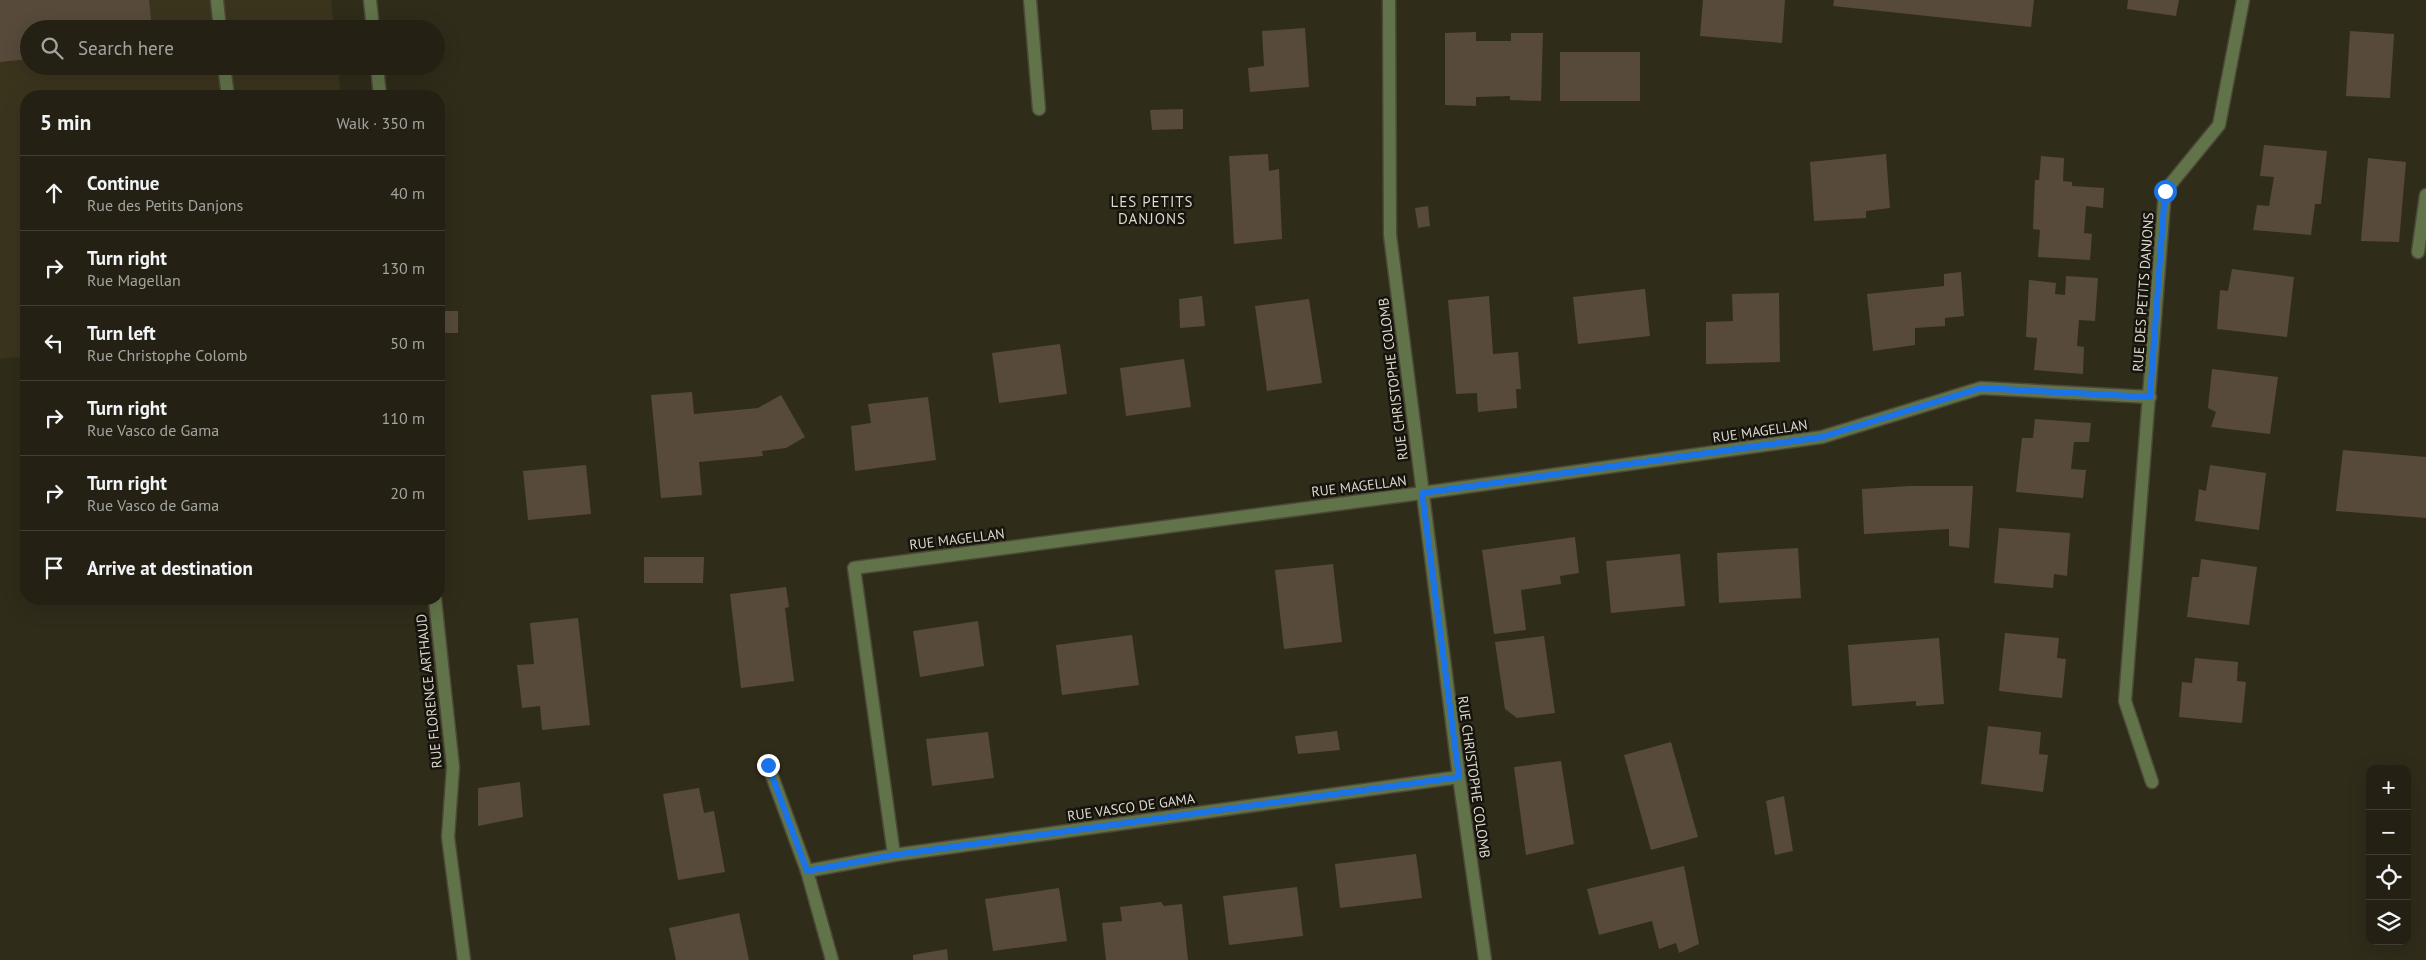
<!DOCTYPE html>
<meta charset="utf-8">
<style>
body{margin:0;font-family:"PT Sans",sans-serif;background:#302e22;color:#f1f3f6}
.controls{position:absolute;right:15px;bottom:15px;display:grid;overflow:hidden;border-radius:10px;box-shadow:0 5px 20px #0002}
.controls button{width:45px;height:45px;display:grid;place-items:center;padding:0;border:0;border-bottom:1px solid #413e34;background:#242114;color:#f1f3f6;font:25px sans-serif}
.stop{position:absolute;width:15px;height:15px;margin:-11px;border:4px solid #1a73e8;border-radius:50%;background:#fff}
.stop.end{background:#1a73e8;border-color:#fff;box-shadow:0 1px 5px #0008}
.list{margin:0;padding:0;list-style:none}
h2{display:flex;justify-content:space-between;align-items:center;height:65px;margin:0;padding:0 20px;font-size:21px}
h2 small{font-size:16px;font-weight:400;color:#a3a3a0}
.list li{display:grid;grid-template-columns:32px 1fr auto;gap:15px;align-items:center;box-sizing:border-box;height:75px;padding:0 20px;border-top:1px solid #413e34}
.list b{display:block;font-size:19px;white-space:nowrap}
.list p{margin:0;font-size:16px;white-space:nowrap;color:#a3a3a0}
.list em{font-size:16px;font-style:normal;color:#a3a3a0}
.icon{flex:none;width:28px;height:28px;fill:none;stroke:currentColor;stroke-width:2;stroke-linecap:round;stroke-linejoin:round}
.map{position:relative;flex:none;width:2426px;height:960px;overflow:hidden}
.search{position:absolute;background:#242114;box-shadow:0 5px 20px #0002;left:20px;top:20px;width:425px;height:55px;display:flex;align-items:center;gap:12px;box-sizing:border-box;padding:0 18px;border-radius:28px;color:#a3a3a0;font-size:19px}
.panel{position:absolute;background:#242114;box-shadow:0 5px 20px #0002;left:20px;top:90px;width:425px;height:515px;border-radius:20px}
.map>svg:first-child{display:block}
.built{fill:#3b341d}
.building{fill:#574a3b}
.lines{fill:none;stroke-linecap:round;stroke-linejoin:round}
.minor-casing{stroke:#4c4837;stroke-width:15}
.minor{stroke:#617349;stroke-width:12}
.route{stroke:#1a73e8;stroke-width:6}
.labels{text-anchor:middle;stroke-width:5;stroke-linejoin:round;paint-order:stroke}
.street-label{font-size:14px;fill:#dcdacf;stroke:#16140d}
.neighbourhood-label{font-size:15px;letter-spacing:1px;fill:#dcdacf;stroke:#16140d}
</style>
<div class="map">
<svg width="2426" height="960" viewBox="0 0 2426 960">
<rect width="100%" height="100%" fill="#302c1a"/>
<path class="built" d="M 0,0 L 331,0 L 334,29 L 29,29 L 29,66 L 338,66 L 341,96 L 26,96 L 26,356 L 0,359 Z"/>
<g class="building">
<path d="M 0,0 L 149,0 L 152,29 L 29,29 L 29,59 L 0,62 Z"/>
<path d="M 1703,0 L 1785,0 L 1782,43 L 1700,36 Z"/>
<path d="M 1834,0 L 2034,0 L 2031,27 L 1833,6 Z"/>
<path d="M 2128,0 L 2179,0 L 2176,16 L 2127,9 Z"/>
<path d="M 1305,28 L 1309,87 L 1250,92 L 1248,68 L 1264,66 L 1262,31 Z"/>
<path d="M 2350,31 L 2394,34 L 2390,98 L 2346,96 Z"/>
<path d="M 1476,32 L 1476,41 L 1511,41 L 1511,33 L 1543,33 L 1541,101 L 1510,100 L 1510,96 L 1476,97 L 1476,106 L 1445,105 L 1445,33 Z"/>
<rect x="1560" y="52" width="80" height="49"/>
<path d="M 1183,109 L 1183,129 L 1152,130 L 1150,110 Z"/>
<path d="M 2264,145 L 2327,151 L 2321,204 L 2315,204 L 2311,235 L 2253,230 L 2257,205 L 2269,206 L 2274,177 L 2260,176 Z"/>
<path d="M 1268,154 L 1269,171 L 1279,169 L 1282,239 L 1234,244 L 1229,156 Z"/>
<path d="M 1886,154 L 1890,208 L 1866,211 L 1866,218 L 1814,221 L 1810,162 Z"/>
<path d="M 2041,156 L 2064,158 L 2063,181 L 2072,182 L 2072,186 L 2104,188 L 2103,208 L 2086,206 L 2084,233 L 2092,234 L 2090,260 L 2038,257 L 2040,230 L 2033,229 L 2035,180 L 2039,180 Z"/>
<path d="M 2368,158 L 2406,162 L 2399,242 L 2361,241 Z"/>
<path d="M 1428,206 L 1430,226 L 1418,228 L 1415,208 Z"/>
<path d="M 2232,269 L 2294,277 L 2287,337 L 2217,329 L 2220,290 L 2228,291 Z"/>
<path d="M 1961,272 L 1964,316 L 1945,318 L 1945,326 L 1915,328 L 1915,345 L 1873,351 L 1867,294 L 1944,286 L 1944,274 Z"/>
<path d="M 2066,276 L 2098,278 L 2095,321 L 2079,320 L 2077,346 L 2084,347 L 2083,374 L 2034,370 L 2037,338 L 2026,337 L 2029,280 L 2056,283 L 2055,294 L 2065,295 Z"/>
<path d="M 1645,289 L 1650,336 L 1578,344 L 1573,297 Z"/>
<path d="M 1779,293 L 1780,362 L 1706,364 L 1706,322 L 1733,321 L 1732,294 Z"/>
<path d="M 1202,296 L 1205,326 L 1180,328 L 1179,299 Z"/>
<path d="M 1489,296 L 1493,354 L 1518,352 L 1521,389 L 1516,389 L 1517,408 L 1478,412 L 1477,393 L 1456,394 L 1448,300 Z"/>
<path d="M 1309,299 L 1322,383 L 1267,391 L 1255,306 Z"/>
<rect x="443" y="311" width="15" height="22"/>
<path d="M 1060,344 L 1067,394 L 999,403 L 992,353 Z"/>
<path d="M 1184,359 L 1191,407 L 1126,416 L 1120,368 Z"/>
<path d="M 2212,369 L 2278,377 L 2270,434 L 2211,427 L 2216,412 L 2208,408 Z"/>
<path d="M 692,392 L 694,414 L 758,408 L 781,395 L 805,437 L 786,448 L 762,451 L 763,456 L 699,462 L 702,495 L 661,498 L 651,395 Z"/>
<path d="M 928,397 L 936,460 L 855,471 L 851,426 L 871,423 L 868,404 Z"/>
<path d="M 2035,419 L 2091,423 L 2089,442 L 2074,442 L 2071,469 L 2086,470 L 2083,498 L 2016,492 L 2022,438 L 2033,438 Z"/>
<path d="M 2343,450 L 2426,457 L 2426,518 L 2336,511 Z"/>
<path d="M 586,465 L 591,514 L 528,520 L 523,471 Z"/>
<path d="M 2210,465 L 2266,473 L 2259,530 L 2195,521 L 2199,489 L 2206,491 Z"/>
<path d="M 1910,486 L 1973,486 L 1969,548 L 1949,546 L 1949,529 L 1864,534 L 1862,489 Z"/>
<path d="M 1999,528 L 2070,533 L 2067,576 L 2054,574 L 2053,588 L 1994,583 Z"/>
<path d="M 1575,537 L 1579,573 L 1560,576 L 1561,584 L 1521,590 L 1526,630 L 1494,634 L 1482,550 Z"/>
<path d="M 1798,548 L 1801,598 L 1719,603 L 1717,553 Z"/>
<path d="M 1680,554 L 1685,606 L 1611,613 L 1606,561 Z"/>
<path d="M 644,557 L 704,557 L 703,583 L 644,583 Z"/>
<path d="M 2201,559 L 2257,567 L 2249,625 L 2187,617 L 2192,577 L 2199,577 Z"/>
<path d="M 1333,564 L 1342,642 L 1284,649 L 1275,570 Z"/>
<path d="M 786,587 L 789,607 L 785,608 L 794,681 L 741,688 L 730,594 Z"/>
<path d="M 578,618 L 590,725 L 542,730 L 540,706 L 522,708 L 517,665 L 534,664 L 530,623 Z"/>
<path d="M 978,621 L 984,666 L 920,677 L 913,631 Z"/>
<path d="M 2005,633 L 2059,638 L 2057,658 L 2066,659 L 2062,698 L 1999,691 Z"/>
<path d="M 1132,635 L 1139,685 L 1062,695 L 1056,645 Z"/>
<path d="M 1544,636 L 1555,713 L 1517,718 L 1505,709 L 1495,642 Z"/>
<path d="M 1939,638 L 1944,704 L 1916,706 L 1916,701 L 1852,706 L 1848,645 Z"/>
<path d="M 2195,658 L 2238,662 L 2237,681 L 2246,682 L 2242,723 L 2179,717 L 2182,682 L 2192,683 Z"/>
<path d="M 1988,726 L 2041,732 L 2039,754 L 2048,755 L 2043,792 L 1981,784 Z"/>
<path d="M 1337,731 L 1340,750 L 1298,754 L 1295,736 Z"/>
<path d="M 988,732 L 994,778 L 932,786 L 926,739 Z"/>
<path d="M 1671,742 L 1698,837 L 1651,850 L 1624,755 Z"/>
<path d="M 1561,761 L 1574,844 L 1526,855 L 1514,767 Z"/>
<path d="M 520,782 L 523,817 L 478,826 L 478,788 Z"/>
<path d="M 699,788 L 704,813 L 714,811 L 725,872 L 678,880 L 663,794 Z"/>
<path d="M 1784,796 L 1793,851 L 1775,855 L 1766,801 Z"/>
<path d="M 1416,854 L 1422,898 L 1340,908 L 1335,864 Z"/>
<path d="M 1684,866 L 1699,944 L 1679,953 L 1676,943 L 1659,949 L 1652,921 L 1599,935 L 1587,889 Z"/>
<path d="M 1297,887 L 1303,936 L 1229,945 L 1223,896 Z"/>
<path d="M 1059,888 L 1067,941 L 993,951 L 985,899 Z"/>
<path d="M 1161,902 L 1164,906 L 1182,904 L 1188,960 L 1106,960 L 1102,923 L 1122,921 L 1120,907 Z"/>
<path d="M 739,913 L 749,960 L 676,960 L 669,928 Z"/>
<path d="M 947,949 L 948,960 L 913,960 L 913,955 Z"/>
</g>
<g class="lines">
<defs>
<g id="minor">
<path d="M 217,0 L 220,29"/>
<path d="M 370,0 L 373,29"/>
<path d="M 1030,0 L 1039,109"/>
<path d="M 1389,0 L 1390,235 L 1459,777 L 1485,960"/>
<path d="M 224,66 L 228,96"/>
<path d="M 377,66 L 380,96"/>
<path d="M 2418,252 L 2426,195"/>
<path d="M 435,599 L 453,767 L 448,837 L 464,960"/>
<path d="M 768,765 L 807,871"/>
<path d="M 2152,782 L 2125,701 L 2165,191 L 2219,125 L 2243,0"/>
<path d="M 894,855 L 854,568 L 1422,493 L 1822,437 L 1981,388 L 2150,397"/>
<path d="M 832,960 L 807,871 L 894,855 L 1459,777"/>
</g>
</defs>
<use href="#minor" class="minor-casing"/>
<use href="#minor" class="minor"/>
</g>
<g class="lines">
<path class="route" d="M 768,765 L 807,871 L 894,855 L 1459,777 L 1422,493 L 1822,437 L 1981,388 L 2150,397 L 2165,191"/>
</g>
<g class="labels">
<g class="street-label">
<text transform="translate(2143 292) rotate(-86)" y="5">RUE DES PETITS DANJONS</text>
<text transform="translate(1393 379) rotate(-97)" y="5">RUE CHRISTOPHE COLOMB</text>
<text transform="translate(1760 431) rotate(-8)" y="5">RUE MAGELLAN</text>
<text transform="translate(1359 486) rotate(-7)" y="5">RUE MAGELLAN</text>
<text transform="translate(957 539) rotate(-7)" y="5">RUE MAGELLAN</text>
<text transform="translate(429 691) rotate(-96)" y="5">RUE FLORENCE ARTHAUD</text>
<text transform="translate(1474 777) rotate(82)" y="5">RUE CHRISTOPHE COLOMB</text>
<text transform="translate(1131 807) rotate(-8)" y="5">RUE VASCO DE GAMA</text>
</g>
<g class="neighbourhood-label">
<text x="1152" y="207">LES PETITS<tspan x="1152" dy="17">DANJONS</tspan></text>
</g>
</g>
</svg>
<div class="controls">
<button>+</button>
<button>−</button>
<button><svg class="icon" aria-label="locate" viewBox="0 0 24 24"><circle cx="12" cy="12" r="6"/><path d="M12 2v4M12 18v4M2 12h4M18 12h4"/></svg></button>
<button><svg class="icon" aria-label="layers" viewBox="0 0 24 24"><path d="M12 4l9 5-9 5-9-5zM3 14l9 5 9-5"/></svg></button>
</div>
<div class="stop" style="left:2165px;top:191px"></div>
<div class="stop end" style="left:768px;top:765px"></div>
<div class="search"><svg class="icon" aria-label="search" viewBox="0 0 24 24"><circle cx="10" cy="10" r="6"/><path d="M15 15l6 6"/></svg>Search here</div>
<section class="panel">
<h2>5 min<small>Walk · 350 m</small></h2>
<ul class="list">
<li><svg class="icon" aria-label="ahead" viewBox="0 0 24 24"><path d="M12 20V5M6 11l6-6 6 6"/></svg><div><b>Continue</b><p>Rue des Petits Danjons</p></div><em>40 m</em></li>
<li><svg class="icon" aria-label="right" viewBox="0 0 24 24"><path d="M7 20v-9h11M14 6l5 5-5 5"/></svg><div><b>Turn right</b><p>Rue Magellan</p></div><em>130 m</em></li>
<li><svg class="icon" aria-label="left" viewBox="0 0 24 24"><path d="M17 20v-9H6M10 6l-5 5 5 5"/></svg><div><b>Turn left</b><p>Rue Christophe Colomb</p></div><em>50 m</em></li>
<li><svg class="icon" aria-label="right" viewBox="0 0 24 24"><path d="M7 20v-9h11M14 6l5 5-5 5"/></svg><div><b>Turn right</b><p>Rue Vasco de Gama</p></div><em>110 m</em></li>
<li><svg class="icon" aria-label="right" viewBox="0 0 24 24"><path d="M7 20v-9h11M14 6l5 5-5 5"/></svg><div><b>Turn right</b><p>Rue Vasco de Gama</p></div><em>20 m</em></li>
<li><svg class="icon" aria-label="arrive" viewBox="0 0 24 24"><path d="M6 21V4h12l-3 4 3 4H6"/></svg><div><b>Arrive at destination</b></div></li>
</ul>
</section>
</div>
